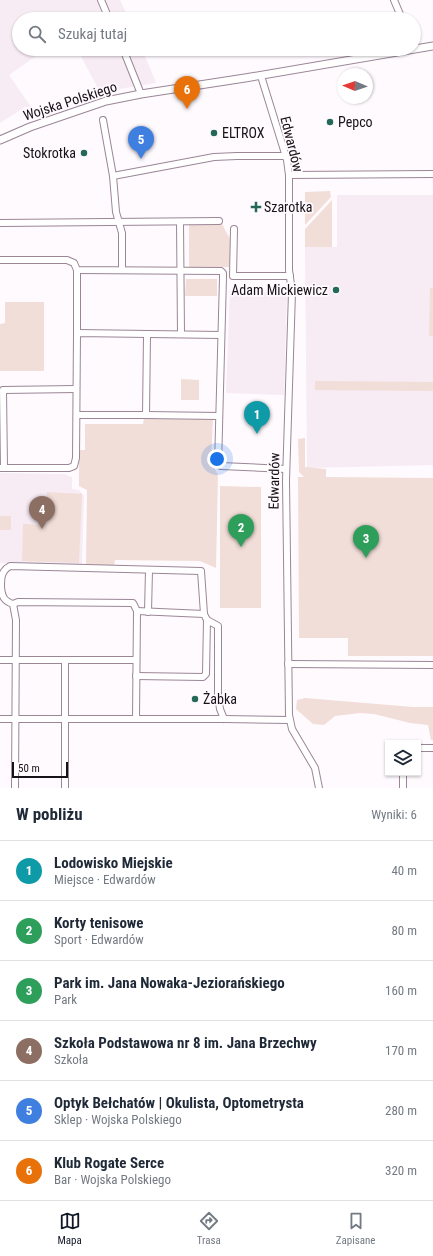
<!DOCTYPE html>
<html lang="pl">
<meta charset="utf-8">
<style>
body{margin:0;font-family:"Roboto Condensed",sans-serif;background:#f2f2f3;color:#1f2937}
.controls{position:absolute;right:12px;bottom:12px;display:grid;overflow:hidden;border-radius:0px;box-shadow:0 1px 3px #0004}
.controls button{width:36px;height:36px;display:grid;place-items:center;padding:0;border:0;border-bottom:1px solid #e0e1e3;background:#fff;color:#1f2937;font:20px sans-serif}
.compass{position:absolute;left:337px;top:68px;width:36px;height:36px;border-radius:50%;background:#fff;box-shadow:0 1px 3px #0004;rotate:272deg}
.scale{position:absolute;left:12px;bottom:10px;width:56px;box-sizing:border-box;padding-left:4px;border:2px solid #181117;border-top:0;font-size:11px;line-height:14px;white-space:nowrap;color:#181117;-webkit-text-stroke:3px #fffafe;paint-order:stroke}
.you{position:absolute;left:217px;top:459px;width:14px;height:14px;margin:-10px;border:3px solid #fff;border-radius:50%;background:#1a73e8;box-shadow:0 0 0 6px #1a73e833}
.badge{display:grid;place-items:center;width:26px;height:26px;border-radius:50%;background:#111827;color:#fff;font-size:13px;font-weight:700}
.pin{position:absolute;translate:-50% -33px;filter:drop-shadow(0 1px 2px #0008)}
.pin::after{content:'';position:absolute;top:21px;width:14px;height:12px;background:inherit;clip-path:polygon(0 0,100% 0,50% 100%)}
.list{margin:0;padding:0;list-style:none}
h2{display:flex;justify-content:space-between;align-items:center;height:52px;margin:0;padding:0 16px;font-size:17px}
h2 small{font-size:13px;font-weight:400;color:#747a83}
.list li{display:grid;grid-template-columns:26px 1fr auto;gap:12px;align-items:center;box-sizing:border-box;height:60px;padding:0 16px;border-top:1px solid #e0e1e3}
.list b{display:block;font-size:15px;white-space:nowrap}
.list p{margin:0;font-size:13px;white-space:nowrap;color:#747a83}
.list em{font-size:13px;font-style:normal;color:#747a83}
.icon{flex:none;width:22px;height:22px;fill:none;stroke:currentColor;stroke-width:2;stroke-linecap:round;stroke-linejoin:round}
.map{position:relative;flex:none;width:433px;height:788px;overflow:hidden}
.search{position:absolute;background:#fff;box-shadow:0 1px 3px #0004;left:12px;right:12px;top:12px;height:44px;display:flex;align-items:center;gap:10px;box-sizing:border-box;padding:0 14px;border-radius:22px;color:#747a83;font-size:15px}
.sheet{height:412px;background:#fff}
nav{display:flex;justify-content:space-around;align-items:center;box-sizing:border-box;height:56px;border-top:1px solid #e0e1e3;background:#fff;font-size:11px;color:#747a83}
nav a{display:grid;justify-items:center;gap:2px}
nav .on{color:#111827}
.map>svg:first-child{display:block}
.built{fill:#f7ebf4}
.green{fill:#f2ded8}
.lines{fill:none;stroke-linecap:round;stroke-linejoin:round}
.minor-casing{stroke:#9b8696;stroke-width:8}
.tertiary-casing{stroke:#9b8696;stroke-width:9}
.minor{stroke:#fff;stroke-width:6}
.tertiary{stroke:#fff;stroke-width:7}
.poi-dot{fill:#246859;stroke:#fffafe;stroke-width:1.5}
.labels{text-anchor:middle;stroke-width:3.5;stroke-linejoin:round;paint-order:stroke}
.street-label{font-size:14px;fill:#181117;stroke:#fffafe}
.poi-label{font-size:14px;fill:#181117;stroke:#fffafe;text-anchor:start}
</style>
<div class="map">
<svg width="433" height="788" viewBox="0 0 433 788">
<rect width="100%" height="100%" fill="#fffafe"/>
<g class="built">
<path d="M 0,0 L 120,0 L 129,19 L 19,19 L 19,49 L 46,49 L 9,75 L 31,107 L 25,107 L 0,123 Z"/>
<path d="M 77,49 L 142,49 L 156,83 L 100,92 Z"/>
<path d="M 337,195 L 433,195 L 433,465 L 307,468 L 305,247 L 337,247 Z"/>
<path d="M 230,291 L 287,293 L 284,395 L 226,393 Z"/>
<path d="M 0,473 L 64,474 L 72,477 L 72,489 L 79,490 L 84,496 L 82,565 L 0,563 Z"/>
</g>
<g class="green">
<path d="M 330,191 L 331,197 L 305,225 L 305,192 Z"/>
<path d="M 332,200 L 332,247 L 305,247 L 305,229 Z"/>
<path d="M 189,224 L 222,224 L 231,241 L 231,267 L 189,267 Z"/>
<path d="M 186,279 L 217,279 L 217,296 L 185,296 Z"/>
<path d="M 430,288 L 433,288 L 433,336 L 429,336 Z"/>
<path d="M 5,302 L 44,302 L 44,371 L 0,371 L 0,324 L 5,323 Z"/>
<path d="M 181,379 L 199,380 L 199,400 L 181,400 Z"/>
<path d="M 315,381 L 433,382 L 433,391 L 315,390 Z"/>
<path d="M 144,418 L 213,419 L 211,462 L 218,475 L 216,568 L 200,561 L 115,560 L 114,566 L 86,565 L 87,490 L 79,486 L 79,450 L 85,450 L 85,424 L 143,424 Z"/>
<path d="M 305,438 L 305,467 L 326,469 L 326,477 L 433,478 L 433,656 L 348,656 L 348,638 L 299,638 L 298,477 L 304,477 L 299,472 L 298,439 Z"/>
<path d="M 220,486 L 261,487 L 261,608 L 220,608 Z"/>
<path d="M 47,492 L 82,494 L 79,563 L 22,561 L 23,524 L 45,525 Z"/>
<rect x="0" y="516" width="11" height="14"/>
<path d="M 305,698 L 413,707 L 433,707 L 433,740 L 431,740 L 428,725 L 410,723 L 374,714 L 360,713 L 335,716 L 324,725 L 313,724 L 296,709 L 297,700 Z"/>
</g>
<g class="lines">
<defs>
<g id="minor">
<path d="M 101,0 L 109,19"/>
<path d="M 394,0 L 402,19"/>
<path d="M 123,49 L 141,94"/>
<path d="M 261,76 L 287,160 L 289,175 L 289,270 L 292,292 L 286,480 L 289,715 L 292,729 L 315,768 L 319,788"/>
<path d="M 103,120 L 113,176"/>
<path d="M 289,175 L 433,174"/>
<path d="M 180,222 L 181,334"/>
<path d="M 0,223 L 219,221"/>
<path d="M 234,229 L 233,276 L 290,276"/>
<path d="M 0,260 L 67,260 L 74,263 L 77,270 L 221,271 L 223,273 L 223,277 L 218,465 L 221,466 L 286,469"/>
<path d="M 122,269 L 122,233 L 116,212 L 113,176 L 214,157 L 237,156 L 285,156"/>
<path d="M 77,333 L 77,270"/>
<path d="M 77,415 L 146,415 L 147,335"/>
<path d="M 146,415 L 219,416"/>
<path d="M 0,468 L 69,468 L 74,466 L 76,458 L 77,333 L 221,335"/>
<path d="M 4,468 L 3,390 L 76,389"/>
<path d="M 0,587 L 1,587 C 2,597 4,601 13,604 L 16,620 L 15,788"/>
<path d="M 1,587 C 1,578 1,571 10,566 L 201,571 L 204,614 L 207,620 L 206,674 L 203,677 L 136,676"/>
<path d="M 137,611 L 204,614"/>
<path d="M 148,612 L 149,570"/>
<path d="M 207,620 L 218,626 L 218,695 L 220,709 L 224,719"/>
<path d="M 0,660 L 65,660"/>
<path d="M 288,664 L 433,665"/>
<path d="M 0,719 L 136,719 L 137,611 L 133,603 L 18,602 L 13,604"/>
<path d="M 136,719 L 224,719 L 289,720"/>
<path d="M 418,748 L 433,748"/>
<path d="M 65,788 L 65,660 L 136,660"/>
<path d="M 403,788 L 403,773"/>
</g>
<path id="tertiary" d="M 0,140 L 30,127 L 106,101 L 141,94 L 245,78 L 433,46"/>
</defs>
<use href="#minor" class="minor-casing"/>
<use href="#tertiary" class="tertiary-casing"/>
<use href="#minor" class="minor"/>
<use href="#tertiary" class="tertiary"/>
</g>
<g class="poi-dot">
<circle cx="330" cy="122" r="4"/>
<circle cx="214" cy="133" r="4"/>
<circle cx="84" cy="153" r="4"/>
<path d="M254 201h4v4h4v4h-4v4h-4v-4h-4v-4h4z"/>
<circle cx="336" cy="290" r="4"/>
<circle cx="195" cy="699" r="4"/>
</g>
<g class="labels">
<g class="street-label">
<text transform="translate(70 101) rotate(-18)" y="5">Wojska Polskiego</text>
<text transform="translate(292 144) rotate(76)" y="5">Edwardów</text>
<text transform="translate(274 481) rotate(-89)" y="5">Edwardów</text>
</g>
<g class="poi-label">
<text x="338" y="127">Pepco</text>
<text x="222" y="138">ELTROX</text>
<text x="76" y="158" text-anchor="end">Stokrotka</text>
<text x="264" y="212">Szarotka</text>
<text x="328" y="295" text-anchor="end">Adam Mickiewicz</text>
<text x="203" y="704">Żabka</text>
</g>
</g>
</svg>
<div class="controls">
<button><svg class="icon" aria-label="layers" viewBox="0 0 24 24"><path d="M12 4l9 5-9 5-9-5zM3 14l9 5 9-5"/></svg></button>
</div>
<svg class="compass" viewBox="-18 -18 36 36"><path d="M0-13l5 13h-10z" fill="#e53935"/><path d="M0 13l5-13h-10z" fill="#747a83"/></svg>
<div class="scale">50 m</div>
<div class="you"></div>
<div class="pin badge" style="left:257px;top:434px;background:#0f9aa8">1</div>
<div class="pin badge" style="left:241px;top:547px;background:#2e9e5b">2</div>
<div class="pin badge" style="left:366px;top:558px;background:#2e9e5b">3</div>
<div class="pin badge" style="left:42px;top:529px;background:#8d6e63">4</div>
<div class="pin badge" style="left:141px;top:159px;background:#3f7fe0">5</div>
<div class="pin badge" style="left:187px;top:109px;background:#e8710a">6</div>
<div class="search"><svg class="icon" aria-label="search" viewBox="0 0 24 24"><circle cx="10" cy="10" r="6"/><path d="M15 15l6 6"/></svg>Szukaj tutaj</div>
</div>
<section class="sheet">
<h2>W pobliżu<small>Wyniki: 6</small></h2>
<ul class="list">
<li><span class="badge" style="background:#0f9aa8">1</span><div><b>Lodowisko Miejskie</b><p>Miejsce · Edwardów</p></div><em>40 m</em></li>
<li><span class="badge" style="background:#2e9e5b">2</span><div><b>Korty tenisowe</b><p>Sport · Edwardów</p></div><em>80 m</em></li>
<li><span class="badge" style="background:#2e9e5b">3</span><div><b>Park im. Jana Nowaka-Jeziorańskiego</b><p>Park</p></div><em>160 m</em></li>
<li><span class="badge" style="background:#8d6e63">4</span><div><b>Szkoła Podstawowa nr 8 im. Jana Brzechwy</b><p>Szkoła</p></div><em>170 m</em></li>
<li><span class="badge" style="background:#3f7fe0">5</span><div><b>Optyk Bełchatów | Okulista, Optometrysta</b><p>Sklep · Wojska Polskiego</p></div><em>280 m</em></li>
<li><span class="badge" style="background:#e8710a">6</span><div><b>Klub Rogate Serce</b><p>Bar · Wojska Polskiego</p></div><em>320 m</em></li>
</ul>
</section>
<nav>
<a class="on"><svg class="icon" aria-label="map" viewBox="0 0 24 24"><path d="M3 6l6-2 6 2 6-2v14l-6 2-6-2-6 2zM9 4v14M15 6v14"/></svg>Mapa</a>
<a><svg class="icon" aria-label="directions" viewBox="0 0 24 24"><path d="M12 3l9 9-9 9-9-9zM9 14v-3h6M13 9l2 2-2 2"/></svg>Trasa</a>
<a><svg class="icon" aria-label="saved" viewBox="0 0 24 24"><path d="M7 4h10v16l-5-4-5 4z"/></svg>Zapisane</a>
</nav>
